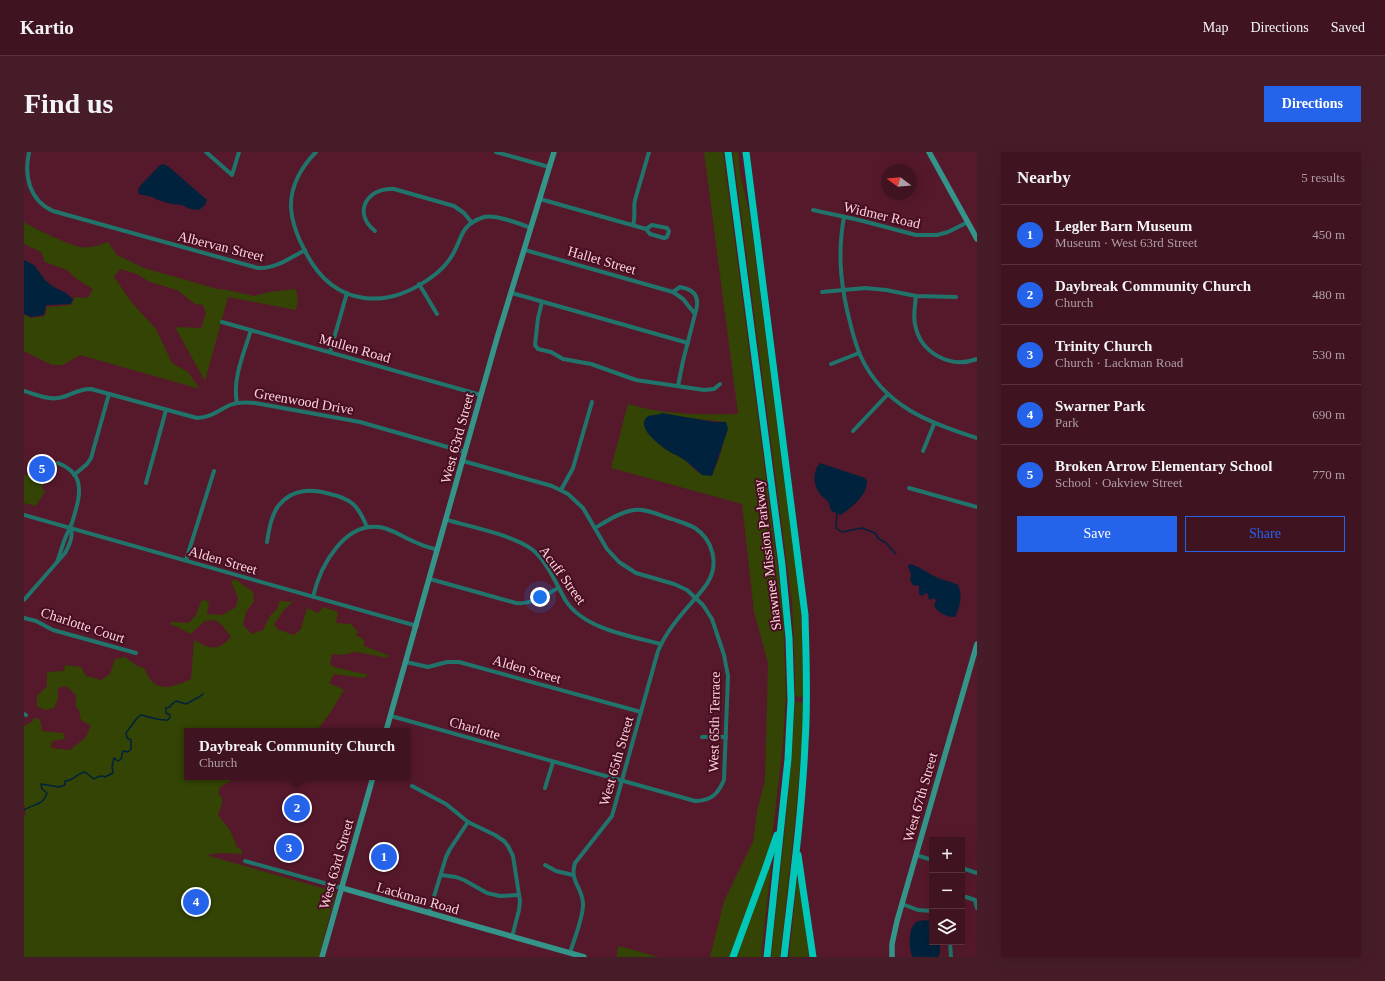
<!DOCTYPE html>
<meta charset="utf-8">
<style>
body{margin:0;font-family:"Times New Roman",serif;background:#471c29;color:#f1f3f6}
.controls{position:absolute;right:12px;bottom:12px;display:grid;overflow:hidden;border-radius:0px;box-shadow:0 4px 16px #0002}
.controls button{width:36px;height:36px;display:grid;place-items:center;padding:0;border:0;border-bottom:1px solid #59323e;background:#401320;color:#f1f3f6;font:20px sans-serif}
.compass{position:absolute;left:857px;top:12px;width:36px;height:36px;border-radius:50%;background:#401320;box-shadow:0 4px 16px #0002;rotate:286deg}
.you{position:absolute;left:516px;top:445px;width:14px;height:14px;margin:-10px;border:3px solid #fff;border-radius:50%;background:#1a73e8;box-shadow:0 0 0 6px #1a73e833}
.badge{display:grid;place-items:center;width:26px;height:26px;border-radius:50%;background:#2563eb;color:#fff;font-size:13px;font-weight:700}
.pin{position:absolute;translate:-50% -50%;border:2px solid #fff;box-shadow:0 1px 4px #0006}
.popup{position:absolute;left:160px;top:576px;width:226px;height:52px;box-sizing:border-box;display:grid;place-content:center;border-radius:0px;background:#401320;filter:drop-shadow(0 1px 3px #0005);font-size:13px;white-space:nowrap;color:#ae9ea5}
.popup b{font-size:15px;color:#f1f3f6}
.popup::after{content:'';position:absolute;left:50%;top:100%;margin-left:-8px;border:8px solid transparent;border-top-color:#401320}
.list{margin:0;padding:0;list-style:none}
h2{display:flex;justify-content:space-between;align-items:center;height:52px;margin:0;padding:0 16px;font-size:17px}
h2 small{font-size:13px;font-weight:400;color:#ae9ea5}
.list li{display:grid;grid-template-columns:26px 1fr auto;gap:12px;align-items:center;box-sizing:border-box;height:60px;padding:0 16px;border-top:1px solid #59323e}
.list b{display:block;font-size:15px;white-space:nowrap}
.list p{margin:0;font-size:13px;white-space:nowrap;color:#ae9ea5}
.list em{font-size:13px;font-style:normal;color:#ae9ea5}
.actions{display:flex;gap:8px;padding:12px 16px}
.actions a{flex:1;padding:9px 0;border:1px solid #2563eb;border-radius:0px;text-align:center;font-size:14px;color:#2563eb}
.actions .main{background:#2563eb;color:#fff}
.icon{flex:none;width:22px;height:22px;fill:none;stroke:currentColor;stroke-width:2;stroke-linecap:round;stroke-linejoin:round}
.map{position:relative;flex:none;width:953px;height:805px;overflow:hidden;border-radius:0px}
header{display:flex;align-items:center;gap:24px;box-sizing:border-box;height:56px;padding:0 20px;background:#401320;border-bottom:1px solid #59323e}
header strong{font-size:19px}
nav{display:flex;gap:22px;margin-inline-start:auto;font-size:14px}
.intro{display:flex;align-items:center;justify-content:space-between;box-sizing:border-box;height:96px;padding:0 24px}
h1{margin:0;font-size:28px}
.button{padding:10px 18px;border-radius:0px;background:#2563eb;color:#fff;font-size:14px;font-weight:700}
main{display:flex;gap:24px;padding:0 24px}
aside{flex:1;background:#401320;border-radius:0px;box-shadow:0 4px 16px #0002}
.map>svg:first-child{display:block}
.green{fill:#334404;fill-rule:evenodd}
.water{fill:#00223c}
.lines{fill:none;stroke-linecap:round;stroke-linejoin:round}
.stream{stroke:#00223c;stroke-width:1.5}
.street{stroke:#21746b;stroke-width:4}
.secondary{stroke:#359489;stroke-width:5.5}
.highway{stroke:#00c7b7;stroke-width:7}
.labels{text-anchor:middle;stroke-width:4;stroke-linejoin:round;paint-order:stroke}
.street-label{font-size:14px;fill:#fcd4dc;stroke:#490d22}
</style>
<header>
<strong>Kartio</strong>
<nav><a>Map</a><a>Directions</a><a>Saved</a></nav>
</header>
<div class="intro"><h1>Find us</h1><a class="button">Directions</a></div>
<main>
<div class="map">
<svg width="953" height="805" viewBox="0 0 953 805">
<rect width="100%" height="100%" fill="#55192b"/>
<g class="green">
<path d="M 680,0 L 699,0 L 754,417 L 759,463 L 762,541 L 759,591 L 748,686 L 744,700 L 706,805 L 686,805 L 700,749 L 729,690 L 733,659 L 741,628 L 744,511 L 730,460 L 718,352 L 587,316 L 604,252 C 642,263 675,263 714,262 ZM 638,261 L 655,265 L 702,270 C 701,290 696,306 688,324 L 672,319 L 660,307 L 641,297 L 623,281 L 627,264 L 634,264 Z"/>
<path d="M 709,0 L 714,0 L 716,21 L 726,64 L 776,450 L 778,484 L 779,543 L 776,546 L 772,544 L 771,542 L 771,517 L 768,451 Z"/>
<path d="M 0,70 C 9,76 47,94 57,95 C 67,96 74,94 84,90 L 93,103 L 120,116 L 193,137 L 203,138 L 230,144 L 245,140 L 272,137 L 274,148 L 272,158 L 204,145 L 181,229 L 151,175 L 177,176 L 182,162 L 179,153 L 171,152 L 153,138 L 126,130 L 113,122 L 96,117 L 90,125 L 109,152 L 132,177 L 148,211 L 164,220 L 176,237 L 56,203 L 39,213 L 28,213 L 0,199 L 0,163 L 7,166 L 21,164 L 23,155 L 47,153 L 51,145 L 64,146 L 69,137 L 54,128 L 43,118 L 21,110 L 17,100 L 0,92 Z"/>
<path d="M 0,322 L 20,328 L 18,336 L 21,339 L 12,354 L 0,351 Z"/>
<path d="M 211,427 L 229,440 L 230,449 L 222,460 L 219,473 L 228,482 L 239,478 L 246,464 L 254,456 L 255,449 L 269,450 L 260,458 L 250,472 L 255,478 L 270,483 L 277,477 L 283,456 L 294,461 L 299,455 L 314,460 L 312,471 L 327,472 L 335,481 L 331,482 L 340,488 L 340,494 L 364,503 L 364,506 L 332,500 L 317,503 L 308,502 L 306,512 L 310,515 L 345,523 L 339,526 L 310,522 L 305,531 L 320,538 L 306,561 L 292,579 L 163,579 L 163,625 L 206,625 L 208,628 L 196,635 L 194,642 L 198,645 L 198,652 L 194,663 L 206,678 L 213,695 L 218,698 L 218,702 L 197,701 L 182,703 L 312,740 L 295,805 L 0,805 L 0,664 L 2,663 L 0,651 L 0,574 L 9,569 L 10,566 L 16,567 L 18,579 L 39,581 L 41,587 L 28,589 L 27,596 L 46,598 L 62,585 L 67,574 L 57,568 L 55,558 L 52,555 L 52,543 L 42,534 L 34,536 L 34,547 L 30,556 L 21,558 L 13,554 L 13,544 L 23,534 L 23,520 L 40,519 L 41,513 L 57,515 L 62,524 L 77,528 L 86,522 L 91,507 L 101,505 L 113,514 L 120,516 C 123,521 126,529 131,532 C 140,539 157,532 167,527 L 170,488 C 185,497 194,500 207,485 L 198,473 L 191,468 L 181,469 L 166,482 L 156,476 L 146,472 L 146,470 L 165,471 L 172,463 L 178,447 L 185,450 L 183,462 L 198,463 L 212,455 L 214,445 L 207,430 Z"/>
<path d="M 774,549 L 777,550 L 780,553 C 776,637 765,721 756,805 L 747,805 C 756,720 767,636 771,551 Z"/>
<path d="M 744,715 L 747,716 L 737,805 L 711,805 Z"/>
<path d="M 773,729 L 775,729 L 785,805 L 765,805 Z"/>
<path d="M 595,794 L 634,805 L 593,805 L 593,799 Z"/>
</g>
<g class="water">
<path d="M 140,12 L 145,15 L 183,48 L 181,53 L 175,58 L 166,57 L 158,53 L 148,52 L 134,48 L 128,45 L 115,42 L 114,38 L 117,33 L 136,13 Z"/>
<path d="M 0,108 L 10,113 L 21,128 L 28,134 L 42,141 L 49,147 L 47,152 L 22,153 L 20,163 L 7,165 L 0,162 Z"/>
<path d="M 638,261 L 690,270 L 702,270 L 704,277 L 688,324 L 678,323 C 672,318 666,311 659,307 C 653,303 646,301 640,296 C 633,291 612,274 623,265 C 627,262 633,264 638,261 Z"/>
<path d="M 796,311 L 841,326 L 843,329 C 843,344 829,354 817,363 L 807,359 C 806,356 806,352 804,350 C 802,347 799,346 797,343 C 789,334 788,320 796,311 Z"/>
<path d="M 886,412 C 897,415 903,421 912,425 C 920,429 927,429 934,433 C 939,444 936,454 931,465 C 923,465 913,461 910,453 L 912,449 L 910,446 L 905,448 L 904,442 L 902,441 L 898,444 L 895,442 L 895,434 L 889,433 L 886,428 L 887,422 L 884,414 Z"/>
<path d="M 901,768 L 908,770 L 908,790 L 916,790 L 916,801 L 914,805 L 889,805 L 888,804 C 885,795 884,778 891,771 C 894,768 898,769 901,768 Z"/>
</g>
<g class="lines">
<g class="stream">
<path d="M 813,361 L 812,376 L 818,380 L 838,376 L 851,381 L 854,386 L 862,391 L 872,402"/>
<path d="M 0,658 C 9,652 19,654 23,641 L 18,637 L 17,632 L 35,635 L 41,633 L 41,629 C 50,629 53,621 61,620 L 70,627 C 74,624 77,623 81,625 L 89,621 L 88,615 L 90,606 L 94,609 L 97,607 L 99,599 L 104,600 L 107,597 L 107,588 L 103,586 L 102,581 L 113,566 L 117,563 C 126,565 134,569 144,568 L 146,565 L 146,563 L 142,561 L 142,556 L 146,555 L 148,552 L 152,549 L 162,552 L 175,545 L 179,542"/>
</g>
<g class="street">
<path d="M 5,0 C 0,24 5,48 29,59 L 234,116 C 251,117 266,106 281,98"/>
<path d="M 182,0 L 208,23 L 215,0"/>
<path d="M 292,0 C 277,15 266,35 267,56 C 268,72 274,86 281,99 C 310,157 366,159 413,121 C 420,115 426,108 430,100 C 436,89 438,76 449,70 C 452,68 457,66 460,65 C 472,62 496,72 507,76"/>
<path d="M 472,0 L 525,15"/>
<path d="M 516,47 L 622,77 L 626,82 L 640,86 L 643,85 L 645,79 L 643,76 L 628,73 L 622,77"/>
<path d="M 789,58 L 835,68 L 892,83 L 913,83 L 924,80 L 944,70"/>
<path d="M 820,65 C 814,98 816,126 823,158 C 827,174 830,190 837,205 C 860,254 905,271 953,286"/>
<path d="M 609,73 C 612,64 609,56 611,48 L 625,0"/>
<path d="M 351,79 C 328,61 343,35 370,37 L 430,54 L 440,61 L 448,71"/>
<path d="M 501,98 L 649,140 L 659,147 L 671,162 L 659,209 L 654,234"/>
<path d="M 395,132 L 413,162"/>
<path d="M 649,140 L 656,135 C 673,138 676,147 671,162"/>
<path d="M 798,140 L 841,136 L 862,138 L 892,144 L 932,145"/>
<path d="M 488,141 L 664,191"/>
<path d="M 892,144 C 891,154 889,163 891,172 C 896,201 926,217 953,207"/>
<path d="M 518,150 L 514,166 L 511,193 L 514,197 L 527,200 L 539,207 L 567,212 L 612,228 L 680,238 L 690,237 L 696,232"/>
<path d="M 198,170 L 457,243"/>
<path d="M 306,200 L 323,141"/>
<path d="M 807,212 L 835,201"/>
<path d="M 0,239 C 10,242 23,248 34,246 C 46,245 51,237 67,237 L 173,266 C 188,265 193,259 206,253 C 214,250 223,250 231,251 L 336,270 L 441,300"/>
<path d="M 213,251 C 208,227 220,201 227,178"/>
<path d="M 829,279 L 864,242"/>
<path d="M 899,299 L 910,272"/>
<path d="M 50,323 L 63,312 L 67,306 L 85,242"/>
<path d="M 122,331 L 142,258"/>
<path d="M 885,336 L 953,355"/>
<path d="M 537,338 L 549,316 L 568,250"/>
<path d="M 0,363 L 393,474"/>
<path d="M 423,368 C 448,375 489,383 509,398 C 524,411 532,432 542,449 C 560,477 606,484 637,492"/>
<path d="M 243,390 C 245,378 247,363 255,353 C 269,336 288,337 306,342 C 315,344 322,346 329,352 C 336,358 339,366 343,375"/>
<path d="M 162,408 L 190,319"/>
<path d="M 33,410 C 37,400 39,389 44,380 C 48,373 50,365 52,357 C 58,336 57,320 34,311"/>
<path d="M 406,427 L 492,451 C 508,453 521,443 534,436"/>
<path d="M 289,445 C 296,414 321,367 360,376 C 371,379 381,386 391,390 C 399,394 407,396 414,398"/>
<path d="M 0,448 L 41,401 C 46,392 49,385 47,376"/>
<path d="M 0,466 L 12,469 L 29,478 L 112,501"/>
<path d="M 382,510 L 404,515 L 423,510 L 435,510 L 617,560"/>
<path d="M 0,562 L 2,563"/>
<path d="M 367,564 L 671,649 C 687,649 694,642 700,628 L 704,524 L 700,503 L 688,467 L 679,453 L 663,438 L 650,432 L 612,421 L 595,410 L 583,397 L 559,356 L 544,342 L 528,334 L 439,309"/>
<path d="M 678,585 L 702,585"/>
<path d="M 388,634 L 422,652 L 444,670 L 471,683 L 480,689 L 484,694 L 489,704 L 496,749 L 495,758 L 488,785"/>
<path d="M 521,636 L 529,610"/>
<path d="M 892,703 L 908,708"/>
<path d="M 221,709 L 318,736"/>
<path d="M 521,713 L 532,719 L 549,723"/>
<path d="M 938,716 L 953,721"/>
<path d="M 417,723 L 432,725 L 440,728 L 463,741 L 476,744 L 495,743"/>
<path d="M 938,745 L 942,745 L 951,748 L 953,756"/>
<path d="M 878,752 L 894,758 L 908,759"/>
<path d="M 405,761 L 422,705 L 426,697 L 444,670"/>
<path d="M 926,790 L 927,805"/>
<path d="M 546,801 C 550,787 559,767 559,752 C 559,736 545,729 551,711 L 588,664 L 634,499 C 642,480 655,465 669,449 C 674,443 680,437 684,430 C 695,412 689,388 671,376 C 664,372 656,370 648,367 C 637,364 622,356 610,358 C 596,360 583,369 571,376"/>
</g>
<g class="secondary">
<path d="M 905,0 L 953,87"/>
<path d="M 362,579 L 473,186 L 530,0"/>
<path d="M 318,736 L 560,805"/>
<path d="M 298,805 L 349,625"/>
<path d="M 868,805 L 868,792 L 873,769 L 953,492"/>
</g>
<g class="highway">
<path d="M 704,0 L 758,413 L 765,486 L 767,548 L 764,607 L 743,805"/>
<path d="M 722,0 L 781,463 C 782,506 784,548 781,591 C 778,662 768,734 760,805"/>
<path d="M 774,703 L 789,805"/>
<path d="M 709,805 L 742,715 L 753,683"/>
</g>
</g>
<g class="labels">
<g class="street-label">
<text transform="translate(858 63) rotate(13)" y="5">Widmer Road</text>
<text transform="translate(197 94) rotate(14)" y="5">Albervan Street</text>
<text transform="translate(578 108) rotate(16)" y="5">Hallet Street</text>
<text transform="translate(331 196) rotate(16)" y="5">Mullen Road</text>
<text transform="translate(280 249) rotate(10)" y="5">Greenwood Drive</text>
<text transform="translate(433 286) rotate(-75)" y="5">West 63rd Street</text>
<text transform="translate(743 403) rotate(-97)" y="5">Shawnee Mission Parkway</text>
<text transform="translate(199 408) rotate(16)" y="5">Alden Street</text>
<text transform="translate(539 423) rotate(54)" y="5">Acuff Street</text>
<text transform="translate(59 473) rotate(18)" y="5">Charlotte Court</text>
<text transform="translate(503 517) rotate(16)" y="5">Alden Street</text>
<text transform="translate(690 570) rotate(-89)" y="5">West 65th Terrace</text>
<text transform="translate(451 576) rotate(16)" y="5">Charlotte</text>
<text transform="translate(592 609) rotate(-74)" y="5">West 65th Street</text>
<text transform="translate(896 645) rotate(-74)" y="5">West 67th Street</text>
<text transform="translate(312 712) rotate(-74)" y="5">West 63rd Street</text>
<text transform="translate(394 746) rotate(16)" y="5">Lackman Road</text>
</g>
</g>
</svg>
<div class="controls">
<button>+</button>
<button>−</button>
<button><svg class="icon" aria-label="layers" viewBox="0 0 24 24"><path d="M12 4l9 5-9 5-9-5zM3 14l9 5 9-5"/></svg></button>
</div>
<svg class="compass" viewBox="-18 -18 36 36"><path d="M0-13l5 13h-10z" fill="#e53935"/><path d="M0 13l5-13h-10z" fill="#ae9ea5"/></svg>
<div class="you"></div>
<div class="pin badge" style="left:360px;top:705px">1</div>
<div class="pin badge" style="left:273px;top:656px">2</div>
<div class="popup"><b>Daybreak Community Church</b>Church</div>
<div class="pin badge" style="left:265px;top:696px">3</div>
<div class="pin badge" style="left:172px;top:750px">4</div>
<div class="pin badge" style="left:18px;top:317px">5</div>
</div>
<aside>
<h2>Nearby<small>5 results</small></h2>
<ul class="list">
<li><span class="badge">1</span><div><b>Legler Barn Museum</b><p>Museum · West 63rd Street</p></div><em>450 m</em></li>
<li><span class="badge">2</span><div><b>Daybreak Community Church</b><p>Church</p></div><em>480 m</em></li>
<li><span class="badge">3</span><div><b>Trinity Church</b><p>Church · Lackman Road</p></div><em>530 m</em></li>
<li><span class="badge">4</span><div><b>Swarner Park</b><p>Park</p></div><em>690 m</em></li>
<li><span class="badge">5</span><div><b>Broken Arrow Elementary School</b><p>School · Oakview Street</p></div><em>770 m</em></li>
</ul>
<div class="actions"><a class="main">Save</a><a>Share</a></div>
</aside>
</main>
